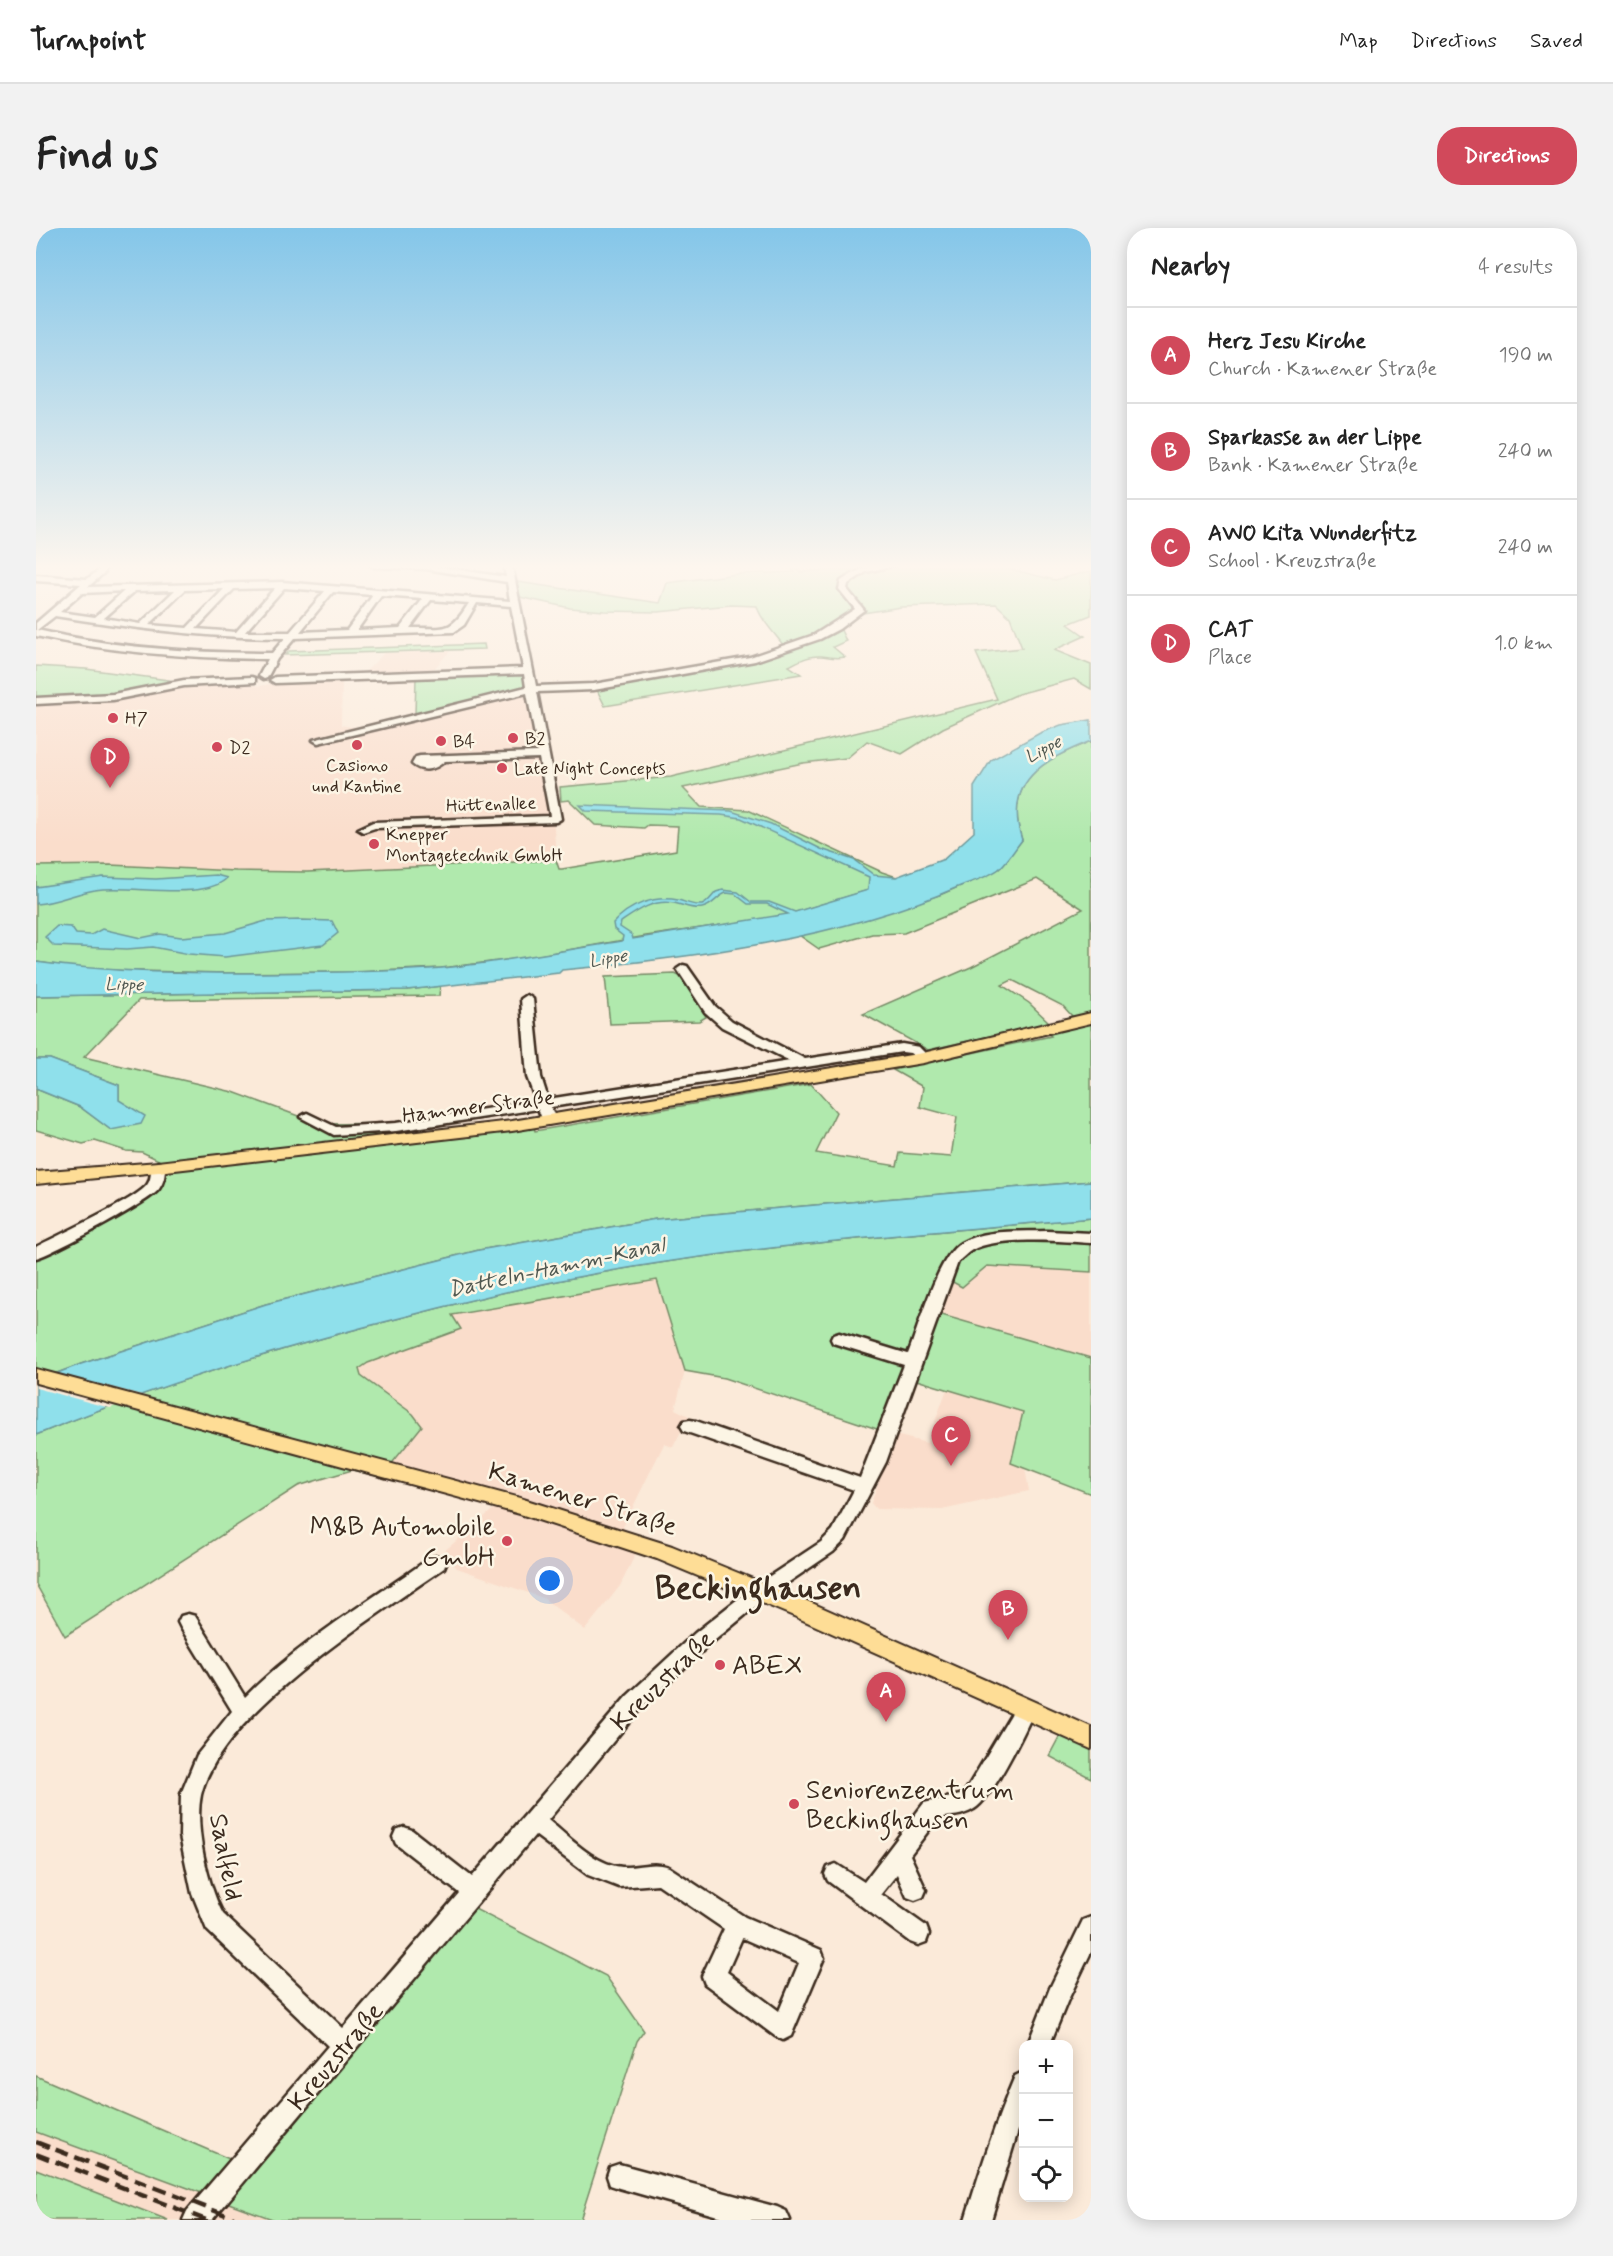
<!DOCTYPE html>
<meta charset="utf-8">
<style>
body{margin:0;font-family:Mynerve,sans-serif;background:#f2f2f2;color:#222}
.controls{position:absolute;right:18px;bottom:18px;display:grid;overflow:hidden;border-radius:12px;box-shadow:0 3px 15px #0003}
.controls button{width:54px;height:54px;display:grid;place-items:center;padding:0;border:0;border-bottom:2px solid #e0e0e0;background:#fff;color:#222;font:30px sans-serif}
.you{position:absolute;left:514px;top:1353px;width:21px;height:21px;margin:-15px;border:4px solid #fff;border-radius:50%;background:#1a73e8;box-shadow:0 0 0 9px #1a73e833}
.badge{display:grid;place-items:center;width:39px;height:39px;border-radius:50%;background:#d1495b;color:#fff;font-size:20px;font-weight:700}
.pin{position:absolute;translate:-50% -50px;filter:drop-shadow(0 2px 3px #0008)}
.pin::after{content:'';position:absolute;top:32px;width:21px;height:18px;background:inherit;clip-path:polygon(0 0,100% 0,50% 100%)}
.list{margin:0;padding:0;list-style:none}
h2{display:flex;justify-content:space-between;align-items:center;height:78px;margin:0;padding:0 24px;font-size:26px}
h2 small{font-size:20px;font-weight:400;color:#767676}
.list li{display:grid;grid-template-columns:39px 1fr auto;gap:18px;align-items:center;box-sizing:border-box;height:96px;padding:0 24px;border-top:2px solid #e0e0e0}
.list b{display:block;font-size:22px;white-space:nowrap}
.list p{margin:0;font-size:20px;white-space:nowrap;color:#767676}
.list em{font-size:20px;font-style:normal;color:#767676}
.icon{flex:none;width:33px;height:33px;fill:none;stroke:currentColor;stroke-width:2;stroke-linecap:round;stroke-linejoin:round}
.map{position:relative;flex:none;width:1055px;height:1992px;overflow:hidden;border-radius:24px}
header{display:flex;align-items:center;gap:36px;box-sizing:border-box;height:84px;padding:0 30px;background:#fff;border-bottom:2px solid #e0e0e0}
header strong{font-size:28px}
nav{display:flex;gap:33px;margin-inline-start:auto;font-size:21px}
.intro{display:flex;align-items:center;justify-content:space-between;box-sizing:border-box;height:144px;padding:0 36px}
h1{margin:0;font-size:42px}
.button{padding:15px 27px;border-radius:24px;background:#d1495b;color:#fff;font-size:21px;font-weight:700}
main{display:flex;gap:36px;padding:0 36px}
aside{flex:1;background:#fff;border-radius:24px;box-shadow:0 3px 15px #0003}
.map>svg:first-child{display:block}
.built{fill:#faddcb}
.green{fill:#b0e9ad;stroke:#768a66;stroke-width:1.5;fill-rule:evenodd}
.water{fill:#8fe0eb;stroke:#6d9799;stroke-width:1.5;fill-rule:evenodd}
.pier{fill:#fbead9}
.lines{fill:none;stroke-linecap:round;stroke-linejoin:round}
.minor-casing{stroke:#3b2a1e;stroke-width:5}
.major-casing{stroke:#3b2a1e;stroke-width:4}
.minor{fill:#fcf5e5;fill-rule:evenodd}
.major{fill:#fedd96;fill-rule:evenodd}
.rail{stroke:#3b2a1e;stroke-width:4.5;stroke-dasharray:14 7;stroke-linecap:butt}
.poi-dot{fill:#d1495b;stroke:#fcf5e5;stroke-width:2}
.labels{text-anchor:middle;stroke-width:5;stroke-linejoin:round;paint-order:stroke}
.far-poi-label{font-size:18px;fill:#3b2a1e;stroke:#fcf5e5;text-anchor:start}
.far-water-label{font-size:18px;font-style:italic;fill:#505851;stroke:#fcf5e5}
.far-street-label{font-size:18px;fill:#3b2a1e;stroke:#fcf5e5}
.street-label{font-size:21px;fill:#3b2a1e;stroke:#fcf5e5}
.water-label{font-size:22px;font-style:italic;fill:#505851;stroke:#fcf5e5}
.near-street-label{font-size:26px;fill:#3b2a1e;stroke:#fcf5e5}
.near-poi-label{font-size:26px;fill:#3b2a1e;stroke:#fcf5e5;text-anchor:start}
.near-district-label{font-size:33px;font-weight:bold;fill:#3b2a1e;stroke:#fcf5e5}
</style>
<header>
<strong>Turnpoint</strong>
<nav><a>Map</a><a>Directions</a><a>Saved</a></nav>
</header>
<div class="intro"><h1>Find us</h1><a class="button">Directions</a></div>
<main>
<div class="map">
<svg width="1055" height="1992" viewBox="0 0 1055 1992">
<rect width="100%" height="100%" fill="#fbead9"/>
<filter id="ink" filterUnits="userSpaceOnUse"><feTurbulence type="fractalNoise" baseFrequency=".0167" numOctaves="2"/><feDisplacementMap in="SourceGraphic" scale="12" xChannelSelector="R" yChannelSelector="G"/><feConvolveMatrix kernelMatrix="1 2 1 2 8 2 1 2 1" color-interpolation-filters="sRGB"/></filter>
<g filter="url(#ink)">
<g class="built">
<path d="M 414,423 L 396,443 L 327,446 L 348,425 Z"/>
<path d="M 306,451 L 305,497 L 316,499 L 333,498 L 491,461 L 517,584 L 520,632 L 271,644 L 200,643 L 74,637 L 0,638 L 0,474 L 80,471 L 141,457 L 203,455 L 224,458 L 248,453 Z"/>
<path d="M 950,1038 L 1055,1044 L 1055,1130 L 891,1083 L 913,1052 L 926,1059 Z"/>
<path d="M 621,1052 L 649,1143 L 639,1181 L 653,1188 L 637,1219 L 628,1216 L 587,1299 L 603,1319 L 584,1358 L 549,1402 L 507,1370 L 421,1340 L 406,1325 L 461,1278 L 345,1249 L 354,1236 L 377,1185 L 325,1148 L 323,1141 L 333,1135 L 425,1101 L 416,1087 Z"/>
<path d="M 911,1161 L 987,1184 L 975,1235 L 989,1240 L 993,1263 L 906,1282 L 840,1281 L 835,1275 L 859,1207 L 891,1215 Z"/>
<path d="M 0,1904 L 193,1974 L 239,1992 L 132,1992 L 0,1941 Z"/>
</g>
<g class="green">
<path d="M 752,337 L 756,337 L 764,344 L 870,337 L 957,337 L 1019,352 L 1055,343 L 1055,387 L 1032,396 L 1049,408 L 1018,422 L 1055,437 L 1055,461 L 1038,451 L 982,466 L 907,500 L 866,526 L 831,513 L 811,530 L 767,535 L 647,560 L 665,579 L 712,582 L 846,644 L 861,649 L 833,662 L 747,688 L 610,708 L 487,730 L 405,740 L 320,744 L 191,745 L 56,742 L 0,734 L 0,638 L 74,637 L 200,643 L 271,644 L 520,632 L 523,641 L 526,641 L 640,622 L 642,598 L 612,597 L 608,600 L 559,597 L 533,572 L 525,573 L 524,559 L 635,549 L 961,471 L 940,425 L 986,420 L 974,389 L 960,376 L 865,379 L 827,385 L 804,400 L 810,413 L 797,419 L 809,429 C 800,431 794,429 785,428 C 773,427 763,433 753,438 L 765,446 L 569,478 L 560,460 L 714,435 L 750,421 C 742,409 723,390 721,378 L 695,377 L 622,384 L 568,383 L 534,380 L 484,369 L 481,354 L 624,375 L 631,355 L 701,346 L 759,344 Z"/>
<path d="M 448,416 L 449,421 L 249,427 L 253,423 Z"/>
<path d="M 0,438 L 50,441 L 140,453 L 76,466 L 0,469 Z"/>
<path d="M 487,445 L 491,461 L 379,487 L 380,449 Z"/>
<path d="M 1055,513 L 1055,953 L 620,991 L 443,1022 L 230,1076 L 45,1136 L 0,1153 L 0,1027 L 118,964 L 133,937 L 106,924 L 90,923 L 59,913 L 47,916 L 0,902 L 0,861 L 44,879 L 75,902 L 83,872 L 83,857 L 14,831 L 0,831 L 0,768 L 371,762 L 404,758 L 403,768 L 103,772 L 48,829 L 197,864 L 284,896 L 369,895 L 388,912 L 498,899 L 499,903 L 775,856 L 800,884 L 780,925 L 861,938 L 864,925 L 915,929 L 921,889 L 884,879 L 887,859 L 857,842 L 1015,808 L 1002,797 L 892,822 L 827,786 L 935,739 L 1047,681 L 1001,651 L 868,705 L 836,706 L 783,721 L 763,707 L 831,691 L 906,666 L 963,641 L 986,612 C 967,553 1007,532 1055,513 ZM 976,752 L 1027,778 L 1036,788 L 1014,795 L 993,775 L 966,757 Z"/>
<path d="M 639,746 L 648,750 L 670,789 L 663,793 L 574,796 L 569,749 Z"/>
<path d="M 1055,990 L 1055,1044 L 951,1038 L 926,1059 L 913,1052 L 892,1083 L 1055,1130 L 1055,1266 L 975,1235 L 987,1184 L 867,1148 L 847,1203 L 688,1150 L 649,1143 L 621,1052 L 416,1087 L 425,1101 L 332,1135 L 323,1141 L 325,1148 L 377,1186 L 386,1198 L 345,1249 L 316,1242 L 262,1258 L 29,1408 L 0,1356 L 0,1207 C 121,1157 246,1119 372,1088 C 434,1072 496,1057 558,1046 C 722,1016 889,1005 1055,990 Z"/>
<path d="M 1031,1494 L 1055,1505 L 1055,1550 L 1013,1528 Z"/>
<path d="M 435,1679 L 570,1748 L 608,1803 L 601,1813 L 544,1992 L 239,1992 L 0,1904 L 0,1848 L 219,1942 Z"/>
<path d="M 0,1941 L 132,1992 L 0,1992 Z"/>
</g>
<g class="water">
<path d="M 1055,492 L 1055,513 C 1007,532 967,553 986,612 C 979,621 972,633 964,640 C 954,649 934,654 922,659 C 804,711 654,730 526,742 L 523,745 L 371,762 L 0,768 L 0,734 C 71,744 142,745 214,745 C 278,744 342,745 406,740 C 466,734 526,723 586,713 L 587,708 L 578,701 L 577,695 C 593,677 618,667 642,672 C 650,674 657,678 666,677 C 672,675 675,669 680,664 L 687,662 L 702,664 L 715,674 L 733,674 L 759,684 L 832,662 L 833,649 L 705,590 L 685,587 L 550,583 L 544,577 L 695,583 L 735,596 L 785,621 L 818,632 L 838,647 L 860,649 L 908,631 L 938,604 L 938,559 L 955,532 L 1004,505 L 1025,497 ZM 690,665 L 699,666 L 712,676 L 731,676 L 752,686 L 597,711 L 596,707 L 584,699 L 585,694 C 601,683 617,671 638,675 C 648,677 656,682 666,680 C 677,678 681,668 690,665 Z"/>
<path d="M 180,647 L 191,650 C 167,674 93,656 59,662 C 39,665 21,675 0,676 L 0,659 L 67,649 L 120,651 Z"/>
<path d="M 265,692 L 296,693 L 302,705 L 287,717 L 189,729 L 153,726 L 117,719 L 91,721 L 18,718 L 9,709 L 21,698 L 35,699 L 40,706 L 55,707 L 66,701 L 105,710 L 124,706 L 145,709 L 189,705 L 230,693 Z"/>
<path d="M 0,831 L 14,831 L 83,857 L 83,872 L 109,888 L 105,896 L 75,902 L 44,879 L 0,861 Z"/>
<path d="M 1055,953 L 1055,990 C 889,1005 722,1016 558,1046 C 496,1057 434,1072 372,1088 C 246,1119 121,1157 0,1207 L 0,1153 L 45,1136 L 230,1076 L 443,1022 L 620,991 Z"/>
</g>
<path class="pier" d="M 16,1144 L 110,1168 L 74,1180 L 0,1160 L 0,1150 Z"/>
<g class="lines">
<defs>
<g id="minor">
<path d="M 334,337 L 391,337 L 470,349 L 468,337 L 476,337 L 500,458 L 558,456 L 714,429 L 778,407 L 819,381 L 803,361 L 805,353 C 825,340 837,335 861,337 L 830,344 L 812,356 L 811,361 L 828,382 L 803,401 L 784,411 L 719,433 L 558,462 L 501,464 L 525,591 L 520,594 L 339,600 L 327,604 L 322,601 L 337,594 L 514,588 L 503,530 L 409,533 C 399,542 386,545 376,536 L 380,529 L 384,528 L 502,524 L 491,465 L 282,515 L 277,512 L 490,459 L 488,446 L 239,455 L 234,452 L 239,449 L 487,440 L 475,378 L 441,375 L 428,397 L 418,404 L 259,410 L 241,431 L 231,450 L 228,451 L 223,448 L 232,431 C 154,430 76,425 0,408 L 0,395 L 45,356 L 0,353 L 0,347 L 51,351 L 66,340 L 69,340 L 69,344 L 52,359 L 246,354 L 474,373 L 471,354 L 390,341 L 338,339 ZM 239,360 L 200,404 L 160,401 L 198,361 ZM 248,360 L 289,363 L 254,404 L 209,404 ZM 188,361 L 151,400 L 113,397 L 149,362 ZM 139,362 L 104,396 L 68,390 L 99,363 ZM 88,363 L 59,389 L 24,384 L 46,365 ZM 297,364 L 337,367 L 311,402 L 264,404 ZM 345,368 L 387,371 L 364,400 L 321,402 ZM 395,372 L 433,375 C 413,407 409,399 374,400 ZM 19,388 C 95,400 171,410 249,410 L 236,425 C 157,425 78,420 1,402 Z"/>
<path d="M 216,449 L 219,450 L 219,454 L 148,458 L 77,472 L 0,476 L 0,470 L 77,466 L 148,452 Z"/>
<path d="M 647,737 L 651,738 L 679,778 L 696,793 L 769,831 L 866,816 L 883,819 L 894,830 L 887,834 L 874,825 L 866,824 L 515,879 L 520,892 L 513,896 L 508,895 L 502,881 L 360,903 L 298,907 L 264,889 L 271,885 L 300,899 L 360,895 L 500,873 L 491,849 L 485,771 L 491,767 L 497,771 L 505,849 L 512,871 L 754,833 L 686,799 L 669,784 L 641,741 Z"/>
<path d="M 122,934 L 129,939 C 129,947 128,954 123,961 C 115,973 16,1026 0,1030 L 0,1019 C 22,1007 98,973 111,957 C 115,952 115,945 115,939 Z"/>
<path d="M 1011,1003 L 1055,1005 L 1055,1015 C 1026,1013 961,1008 936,1022 C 931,1025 926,1030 922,1034 L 850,1234 L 809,1312 L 797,1324 L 731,1369 L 673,1417 L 605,1480 L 512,1592 C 532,1608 559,1637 586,1639 C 602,1640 617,1633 633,1639 L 709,1689 L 785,1722 L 788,1730 L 755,1808 L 747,1812 L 739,1808 L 669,1756 L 666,1748 L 688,1701 L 622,1656 L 583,1659 L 552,1647 L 499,1607 L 176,1992 L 147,1992 L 151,1983 L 292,1818 L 171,1702 L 156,1665 L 144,1608 L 145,1566 L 161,1527 L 196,1483 L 145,1400 L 142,1394 L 145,1388 L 152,1386 L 159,1388 L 209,1469 C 263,1414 332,1374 394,1330 L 401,1328 L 408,1330 L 410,1335 L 408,1340 C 340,1388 184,1485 165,1567 C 158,1600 172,1657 187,1686 L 307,1800 L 423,1665 L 360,1616 L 357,1609 L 360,1602 L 368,1599 L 376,1602 L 436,1649 L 591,1468 L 659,1405 L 717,1359 L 785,1314 L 797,1302 L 818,1262 L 648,1203 L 645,1198 L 648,1193 L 654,1192 L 660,1193 L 824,1250 L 868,1137 L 797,1115 L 795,1111 L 797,1107 L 803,1105 L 872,1126 C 883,1099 901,1029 925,1015 C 948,1001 984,1004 1011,1003 ZM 706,1710 L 763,1735 L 743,1783 L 691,1744 Z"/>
<path d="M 989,1472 L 996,1475 L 999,1481 C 989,1503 957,1570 938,1581 C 928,1588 914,1588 902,1590 L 874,1627 L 890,1662 L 887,1669 L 879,1672 L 871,1669 L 861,1646 L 845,1666 L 890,1698 L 893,1706 L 890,1714 L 882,1717 L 874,1714 L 792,1653 L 789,1646 L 792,1639 L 800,1636 L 828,1654 L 888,1575 L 924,1567 L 930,1562 L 982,1475 Z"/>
<path d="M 1055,1689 L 1055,1724 L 1031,1774 L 1014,1816 L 992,1816 L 1014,1760 L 1047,1692 Z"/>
<path d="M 987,1844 L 987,1886 L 955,1992 L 929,1992 C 944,1943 959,1895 979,1848 Z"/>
<path d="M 583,1936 L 741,1979 L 750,1983 L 754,1992 L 696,1992 L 583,1960 L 574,1957 L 571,1948 L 574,1939 Z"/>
</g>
<g id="major">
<path d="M 1055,785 L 1055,795 L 887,835 L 476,903 L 122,944 L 0,956 L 0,944 L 122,934 L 476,893 L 887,825 Z"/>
<path d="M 0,1141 L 484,1270 L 636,1318 L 776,1375 L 1055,1499 L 1055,1521 L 760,1389 L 621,1331 L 484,1286 L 0,1155 Z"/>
</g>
</defs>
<use href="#minor" class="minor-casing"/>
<use href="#major" class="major-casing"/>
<use href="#minor" class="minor"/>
<use href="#major" class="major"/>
<g class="rail">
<path d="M 0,1914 L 203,1992"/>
<path d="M 0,1926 L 170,1992"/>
</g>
</g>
</g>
<linearGradient id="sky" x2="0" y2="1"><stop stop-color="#84c6e9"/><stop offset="0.55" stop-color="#fdf6ee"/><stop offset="1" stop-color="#fdf6ee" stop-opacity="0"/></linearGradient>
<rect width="1055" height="616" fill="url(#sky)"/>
<g class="poi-dot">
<circle cx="77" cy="490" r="6"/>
<circle cx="477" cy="510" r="6"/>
<circle cx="405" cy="513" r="6"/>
<circle cx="321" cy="517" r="6"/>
<circle cx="181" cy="519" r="6"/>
<circle cx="466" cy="540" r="6"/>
<circle cx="338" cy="616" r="6"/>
<circle cx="471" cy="1313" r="6"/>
<circle cx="684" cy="1437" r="6"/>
<circle cx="758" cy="1576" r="6"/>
</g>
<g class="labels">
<g class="far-poi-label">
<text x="89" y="496">H7</text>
<text x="489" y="516">B2</text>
<text x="417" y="519">B4</text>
<text x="193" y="525">D2</text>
<text x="321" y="543" text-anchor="middle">Casiono<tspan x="321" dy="21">und Kantine</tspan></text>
<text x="478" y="546">Late Night Concepts</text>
<text x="350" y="612">Knepper<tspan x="350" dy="21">Montagetechnik GmbH</tspan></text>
</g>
<g class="far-water-label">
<text transform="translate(1007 521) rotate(-28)" y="6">Lippe</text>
<text transform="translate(572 730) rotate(-9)" y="6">Lippe</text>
<text transform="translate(88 756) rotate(1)" y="6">Lippe</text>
</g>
<g class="far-street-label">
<text transform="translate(455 576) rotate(-2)" y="6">Hüttenallee</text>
</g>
<g class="street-label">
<text transform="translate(442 878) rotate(-7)" y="7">Hammer Straße</text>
</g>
<g class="water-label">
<text transform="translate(520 1038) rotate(-12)" y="8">Datteln-Hamm-Kanal</text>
</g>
<g class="near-street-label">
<text transform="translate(547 1270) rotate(17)" y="9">Kamener Straße</text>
<text transform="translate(626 1452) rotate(-44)" y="9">Kreuzstraße</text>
<text transform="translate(191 1629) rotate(79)" y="9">Saalfeld</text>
<text transform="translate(299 1828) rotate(-50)" y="9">Kreuzstraße</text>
</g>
<g class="near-poi-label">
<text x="459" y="1307" text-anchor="end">M&amp;B Automobile<tspan x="459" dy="30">GmbH</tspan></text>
<text x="696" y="1446">ABEX</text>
<text x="770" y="1570">Seniorenzentrum<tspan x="770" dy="30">Beckinghausen</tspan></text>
</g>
<g class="near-district-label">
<text x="722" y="1370">Beckinghausen</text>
</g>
</g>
</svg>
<div class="controls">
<button>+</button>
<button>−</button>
<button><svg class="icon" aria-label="locate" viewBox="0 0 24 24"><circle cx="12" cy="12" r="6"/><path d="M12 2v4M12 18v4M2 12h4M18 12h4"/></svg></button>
</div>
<div class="you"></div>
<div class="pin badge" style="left:850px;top:1494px">A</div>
<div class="pin badge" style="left:972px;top:1412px">B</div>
<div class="pin badge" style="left:915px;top:1238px">C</div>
<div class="pin badge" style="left:74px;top:560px">D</div>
</div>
<aside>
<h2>Nearby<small>4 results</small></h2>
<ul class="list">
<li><span class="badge">A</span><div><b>Herz Jesu Kirche</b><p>Church · Kamener Straße</p></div><em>190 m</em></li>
<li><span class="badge">B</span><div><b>Sparkasse an der Lippe</b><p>Bank · Kamener Straße</p></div><em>240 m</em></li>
<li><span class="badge">C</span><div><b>AWO Kita Wunderfitz</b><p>School · Kreuzstraße</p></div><em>240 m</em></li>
<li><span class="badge">D</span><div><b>CAT</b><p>Place</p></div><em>1.0 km</em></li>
</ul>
</aside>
</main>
